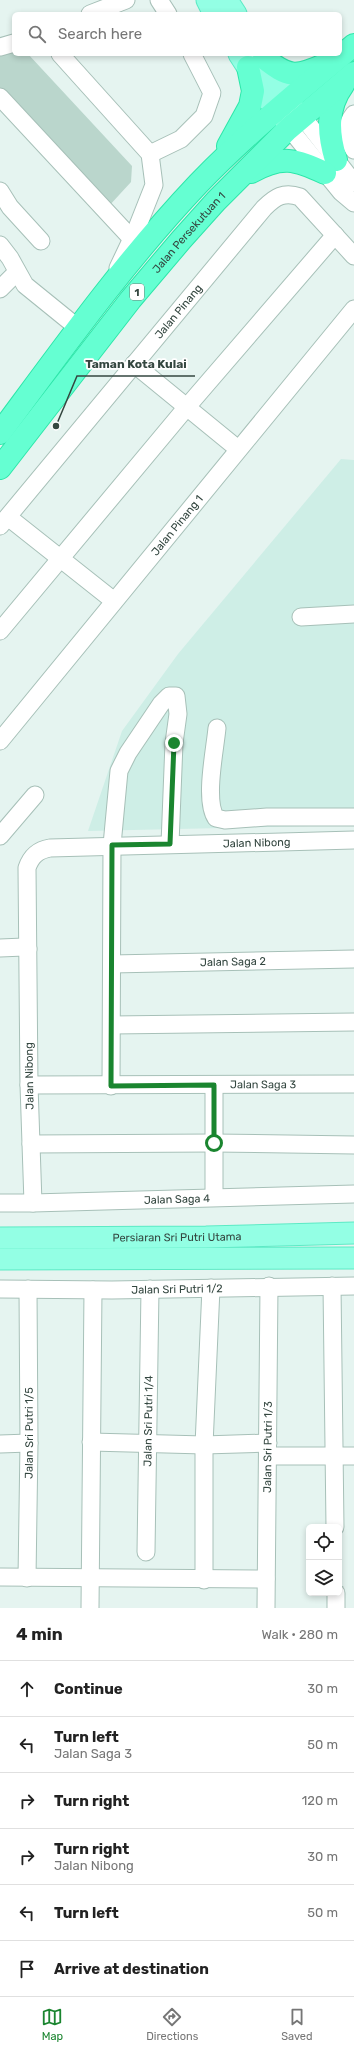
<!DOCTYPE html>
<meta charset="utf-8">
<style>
body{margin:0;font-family:Rubik,sans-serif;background:#f6f6f6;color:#222}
.controls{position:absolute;right:12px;bottom:12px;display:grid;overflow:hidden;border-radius:6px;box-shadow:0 2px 6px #0003}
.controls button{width:36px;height:36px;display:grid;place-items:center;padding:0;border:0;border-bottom:1px solid #e0e0e0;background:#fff;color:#222;font:20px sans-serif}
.stop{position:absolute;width:12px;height:12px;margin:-9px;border:3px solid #1a852f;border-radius:50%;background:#fff}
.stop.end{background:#1a852f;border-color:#fff;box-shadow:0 1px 4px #0008}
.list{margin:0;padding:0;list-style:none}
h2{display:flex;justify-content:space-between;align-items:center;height:52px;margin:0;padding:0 16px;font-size:17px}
h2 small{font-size:13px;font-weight:400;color:#767676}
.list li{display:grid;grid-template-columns:26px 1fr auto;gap:12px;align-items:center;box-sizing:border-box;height:56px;padding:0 16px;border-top:1px solid #e0e0e0}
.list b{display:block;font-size:15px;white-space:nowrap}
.list p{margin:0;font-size:13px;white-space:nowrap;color:#767676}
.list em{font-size:13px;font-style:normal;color:#767676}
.icon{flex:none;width:22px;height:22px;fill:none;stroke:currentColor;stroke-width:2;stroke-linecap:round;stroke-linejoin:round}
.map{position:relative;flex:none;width:354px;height:1608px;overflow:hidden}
.search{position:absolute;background:#fff;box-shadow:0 2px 6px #0003;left:12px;right:12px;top:12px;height:44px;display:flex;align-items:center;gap:10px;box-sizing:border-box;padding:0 14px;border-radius:6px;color:#767676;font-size:15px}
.sheet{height:388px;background:#fff}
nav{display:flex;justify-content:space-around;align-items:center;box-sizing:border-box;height:56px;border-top:1px solid #e0e0e0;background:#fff;font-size:11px;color:#767676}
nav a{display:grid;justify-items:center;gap:2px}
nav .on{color:#1a852f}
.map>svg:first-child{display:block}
.education{fill:#ceeee6}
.building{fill:#bad6cc}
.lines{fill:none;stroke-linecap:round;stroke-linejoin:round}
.minor-casing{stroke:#a7c0b8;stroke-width:19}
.major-casing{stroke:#5deac5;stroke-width:23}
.highway-casing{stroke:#2de6a9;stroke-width:24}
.minor{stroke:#fff;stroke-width:17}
.major{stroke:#93ffe4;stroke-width:21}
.highway{stroke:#65ffd2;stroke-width:22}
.route{stroke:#1a852f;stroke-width:5}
.labels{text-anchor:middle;stroke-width:3.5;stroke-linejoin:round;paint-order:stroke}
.shield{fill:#fff;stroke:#717e79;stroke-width:1}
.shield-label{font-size:10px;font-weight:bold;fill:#344740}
.street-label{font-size:11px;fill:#344740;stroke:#fff}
.leader{fill:none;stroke:#344740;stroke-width:1.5}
.callout-dot{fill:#344740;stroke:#fff;stroke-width:1.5}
.callout-label{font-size:12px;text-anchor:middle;font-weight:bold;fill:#344740;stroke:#fff;stroke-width:3.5;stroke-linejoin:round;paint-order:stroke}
</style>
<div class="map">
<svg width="354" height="1608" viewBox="0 0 354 1608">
<rect width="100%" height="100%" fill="#e5f4f0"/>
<path class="education" d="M 341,459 L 354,460 L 354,825 L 88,831 L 122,731 L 178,654 Z"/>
<path class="building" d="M 14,49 L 14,54 L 28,54 L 132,166 L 131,182 L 108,207 L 0,89 L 0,56 Z"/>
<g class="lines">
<defs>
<g id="minor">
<path d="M 159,0 L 168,14"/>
<path d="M 90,14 L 126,0"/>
<path d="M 0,47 L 14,43"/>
<path d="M 60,54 L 150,154 L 154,185 L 137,228 L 118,268"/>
<path d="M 0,97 L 132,239"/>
<path d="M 295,107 L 354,183"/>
<path d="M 354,114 C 345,125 347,138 354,150"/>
<path d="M 281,118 L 341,192 L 354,203"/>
<path d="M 150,154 L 181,139 L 204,116 L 212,93 L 192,54"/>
<path d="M 0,191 L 10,207 L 41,241"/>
<path d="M 0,245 L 10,258 L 25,285 L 78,328"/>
<path d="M 0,289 L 17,272"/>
<path d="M 134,364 L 238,449"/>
<path d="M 8,517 L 114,601"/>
<path id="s1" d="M 0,526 L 264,208 C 275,197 284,191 300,197 L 354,256"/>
<path d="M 301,617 L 354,614"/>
<path d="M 0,631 L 186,408 L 335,235"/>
<path d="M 217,728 C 215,750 204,801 216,818 L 225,820 L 267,817 L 354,817"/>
<path id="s2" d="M 0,741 L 354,309"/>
<path d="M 0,836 L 35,795"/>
<path d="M 0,948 L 24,947 L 28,949"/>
<path id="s3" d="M 112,964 L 354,959"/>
<path d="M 112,1025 L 354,1022"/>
<path id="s4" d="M 29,1085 L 354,1084"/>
<path d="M 111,1086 L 112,845 L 119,771 L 128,753 L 161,704 L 169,696 L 176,696 L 178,714 L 174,743 L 170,844"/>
<path d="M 31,1144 L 214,1143 L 354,1145"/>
<path d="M 214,1197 L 214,1085"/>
<path id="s5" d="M 0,1203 L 33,1203 L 354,1194"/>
<path id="s6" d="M 33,1203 L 29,1085 L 27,868 C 31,856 38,850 50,848 L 354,840"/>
<path d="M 332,1286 L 335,1527"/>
<path id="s7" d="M 0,1289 L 112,1290 L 354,1286"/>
<path d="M 91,1442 L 204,1445 L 268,1443"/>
<path d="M 0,1444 L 29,1443"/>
<path d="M 268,1456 L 354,1456"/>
<path id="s8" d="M 146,1552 L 150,1289"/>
<path d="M 0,1577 L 266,1579"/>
<path id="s9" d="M 27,1578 L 29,1443 L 28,1289"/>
<path d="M 204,1580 L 204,1445 L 211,1288"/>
<path d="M 90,1608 L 93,1290"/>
<path id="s10" d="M 266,1608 L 269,1286"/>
<path d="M 336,1608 L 336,1593"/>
</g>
<g id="major">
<path d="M 207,0 L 214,14"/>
<path d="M 227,0 L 236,14"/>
<path d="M 239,54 L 275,110"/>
<path d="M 262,56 L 289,99"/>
<path id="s11" d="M 0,1238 L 206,1237 L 354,1233"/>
<path d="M 0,1259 L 354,1258"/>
</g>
<g id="highway">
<path d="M 264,58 C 288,77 295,78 324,65"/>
<path d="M 228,146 L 250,106 L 253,91 L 248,67"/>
<path d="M 336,160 C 328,134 326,108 343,85"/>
<path d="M 251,172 C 282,155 295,159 325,173"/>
<path d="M 0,433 C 63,348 125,261 198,184 C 246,134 301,89 354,45"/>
<path id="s12" d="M 0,468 L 131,299 L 181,240 L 216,201 L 288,129 L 354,73"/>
</g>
</defs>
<use href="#minor" class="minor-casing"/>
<use href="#major" class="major-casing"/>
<use href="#highway" class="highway-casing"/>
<use href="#minor" class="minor"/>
<use href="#major" class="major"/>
<use href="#highway" class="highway"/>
</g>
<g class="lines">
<path class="route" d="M 174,743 L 170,844 L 112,845 L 111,1086 L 214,1085 L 214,1143"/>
</g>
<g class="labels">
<rect class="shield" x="130" y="284" width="14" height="16" rx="3"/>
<g class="shield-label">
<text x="137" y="296">1</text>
</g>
<g class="street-label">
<text dy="4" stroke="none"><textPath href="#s12" startOffset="302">Jalan Persekutuan 1</textPath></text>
<text dy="4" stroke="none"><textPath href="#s1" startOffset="279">Jalan Pinang</textPath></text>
<text dy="4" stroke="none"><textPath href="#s2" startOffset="279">Jalan Pinang 1</textPath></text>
<text dy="4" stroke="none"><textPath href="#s6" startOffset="574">Jalan Nibong</textPath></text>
<text dy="4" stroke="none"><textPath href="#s3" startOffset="121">Jalan Saga 2</textPath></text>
<text transform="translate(29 1076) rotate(-91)" y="4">Jalan Nibong</text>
<text dy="4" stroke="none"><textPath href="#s4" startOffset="234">Jalan Saga 3</textPath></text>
<text dy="4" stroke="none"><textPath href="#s5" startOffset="177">Jalan Saga 4</textPath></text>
<text dy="4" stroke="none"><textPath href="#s11" startOffset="177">Persiaran Sri Putri Utama</textPath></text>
<text dy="4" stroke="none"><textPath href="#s7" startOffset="177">Jalan Sri Putri 1/2</textPath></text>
<text dy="4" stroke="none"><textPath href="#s8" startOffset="131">Jalan Sri Putri 1/4</textPath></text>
<text dy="4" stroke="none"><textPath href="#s9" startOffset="145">Jalan Sri Putri 1/5</textPath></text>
<text dy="4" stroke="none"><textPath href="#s10" startOffset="161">Jalan Sri Putri 1/3</textPath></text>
</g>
</g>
<path class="leader" d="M56 426L77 376H195"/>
<circle class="callout-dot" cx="56" cy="426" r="4"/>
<g class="callout-label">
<text x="136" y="368">Taman Kota Kulai</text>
</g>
</svg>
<div class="controls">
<button><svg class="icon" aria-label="locate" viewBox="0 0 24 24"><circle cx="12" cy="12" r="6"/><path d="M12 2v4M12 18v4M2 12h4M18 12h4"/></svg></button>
<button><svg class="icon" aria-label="layers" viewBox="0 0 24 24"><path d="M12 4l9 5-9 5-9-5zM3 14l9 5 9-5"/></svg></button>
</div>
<div class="stop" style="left:214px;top:1143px"></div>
<div class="stop end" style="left:174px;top:743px"></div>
<div class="search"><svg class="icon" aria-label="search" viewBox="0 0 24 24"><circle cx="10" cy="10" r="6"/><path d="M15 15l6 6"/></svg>Search here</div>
</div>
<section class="sheet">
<h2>4 min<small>Walk · 280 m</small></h2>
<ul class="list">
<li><svg class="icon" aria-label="ahead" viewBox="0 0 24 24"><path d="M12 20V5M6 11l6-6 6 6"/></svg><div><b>Continue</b></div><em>30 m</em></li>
<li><svg class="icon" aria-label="left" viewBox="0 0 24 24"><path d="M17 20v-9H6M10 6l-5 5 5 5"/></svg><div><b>Turn left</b><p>Jalan Saga 3</p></div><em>50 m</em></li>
<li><svg class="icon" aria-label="right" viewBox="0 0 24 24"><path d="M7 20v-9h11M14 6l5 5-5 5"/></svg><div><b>Turn right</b></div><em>120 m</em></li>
<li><svg class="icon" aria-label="right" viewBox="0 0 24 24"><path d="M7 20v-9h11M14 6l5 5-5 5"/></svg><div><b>Turn right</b><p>Jalan Nibong</p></div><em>30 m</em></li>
<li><svg class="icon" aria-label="left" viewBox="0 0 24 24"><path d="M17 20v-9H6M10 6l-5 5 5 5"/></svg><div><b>Turn left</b></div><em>50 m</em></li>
<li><svg class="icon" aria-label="arrive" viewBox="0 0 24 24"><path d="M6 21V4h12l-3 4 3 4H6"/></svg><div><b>Arrive at destination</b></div></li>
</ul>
</section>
<nav>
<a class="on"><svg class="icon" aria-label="map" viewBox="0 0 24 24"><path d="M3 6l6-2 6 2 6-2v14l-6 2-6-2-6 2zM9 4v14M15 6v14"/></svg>Map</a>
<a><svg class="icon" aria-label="directions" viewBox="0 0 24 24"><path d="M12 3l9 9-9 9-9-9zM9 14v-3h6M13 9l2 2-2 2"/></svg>Directions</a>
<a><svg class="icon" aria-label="saved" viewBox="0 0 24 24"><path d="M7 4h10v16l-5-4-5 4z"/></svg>Saved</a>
</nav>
